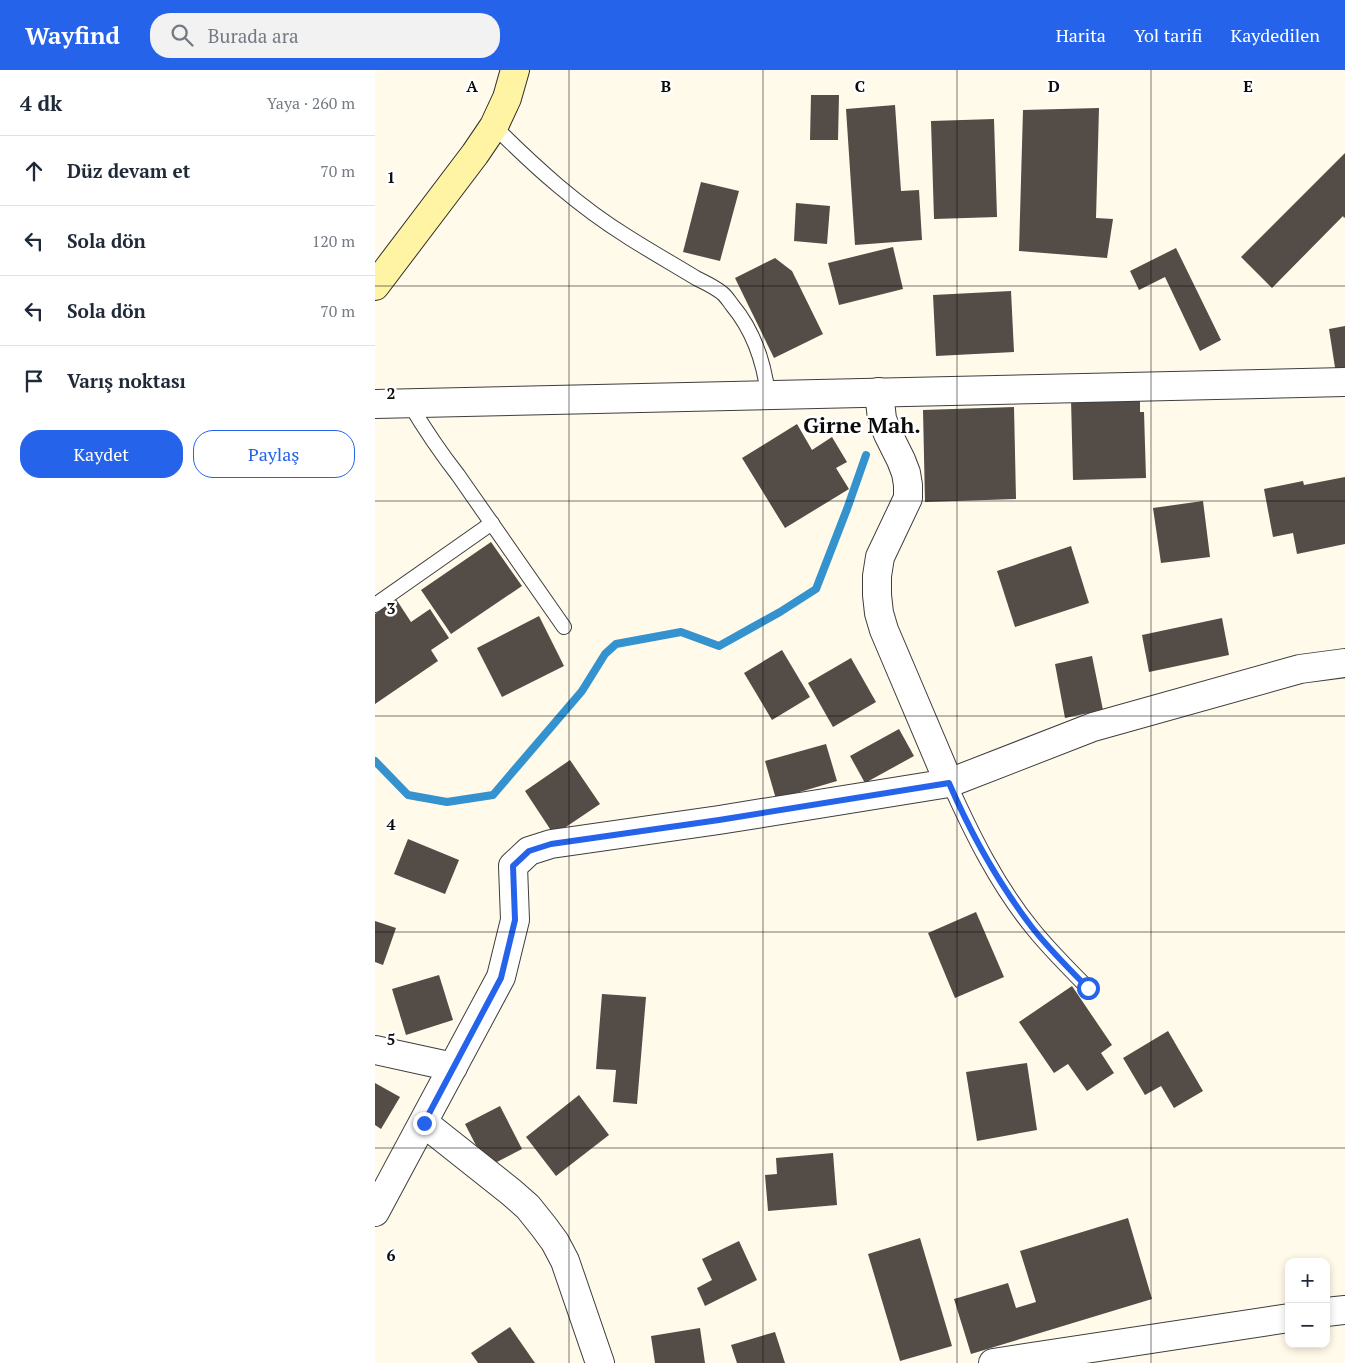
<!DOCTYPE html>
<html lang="tr">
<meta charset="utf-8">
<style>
body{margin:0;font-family:"PT Serif",serif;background:#f2f2f3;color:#1f2937}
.controls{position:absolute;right:15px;bottom:15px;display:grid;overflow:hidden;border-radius:10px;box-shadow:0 2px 8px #0003}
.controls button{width:45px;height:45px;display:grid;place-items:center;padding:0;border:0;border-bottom:1px solid #e0e1e3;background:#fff;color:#1f2937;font:25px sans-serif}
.stop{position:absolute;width:15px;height:15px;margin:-11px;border:4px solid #2563eb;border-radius:50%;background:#fff}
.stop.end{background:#2563eb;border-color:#fff;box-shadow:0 1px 5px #0008}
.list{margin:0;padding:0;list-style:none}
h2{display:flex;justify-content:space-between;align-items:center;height:65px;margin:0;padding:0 20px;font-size:21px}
h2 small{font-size:16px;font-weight:400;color:#747a83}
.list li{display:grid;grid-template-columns:32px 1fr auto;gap:15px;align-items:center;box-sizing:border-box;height:70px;padding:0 20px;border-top:1px solid #e0e1e3}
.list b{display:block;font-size:19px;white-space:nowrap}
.list em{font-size:16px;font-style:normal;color:#747a83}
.actions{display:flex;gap:10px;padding:15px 20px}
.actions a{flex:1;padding:11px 0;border:1px solid #2563eb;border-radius:20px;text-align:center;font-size:18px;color:#2563eb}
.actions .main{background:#2563eb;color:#fff}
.icon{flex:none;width:28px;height:28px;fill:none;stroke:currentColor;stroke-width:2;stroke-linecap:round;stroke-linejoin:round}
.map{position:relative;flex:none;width:970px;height:1293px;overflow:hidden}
header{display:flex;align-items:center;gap:30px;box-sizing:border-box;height:70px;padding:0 25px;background:#2563eb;color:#fff}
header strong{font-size:24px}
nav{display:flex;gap:28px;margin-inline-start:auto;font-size:18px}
.search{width:350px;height:45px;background:#f2f2f3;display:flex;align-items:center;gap:12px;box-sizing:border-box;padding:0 18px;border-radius:20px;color:#747a83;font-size:19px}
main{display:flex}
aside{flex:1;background:#fff}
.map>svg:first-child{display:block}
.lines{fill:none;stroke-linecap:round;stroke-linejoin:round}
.stream{stroke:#3493ce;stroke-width:8}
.building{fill:#534c47}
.lane-casing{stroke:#3e3e3e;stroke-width:16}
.street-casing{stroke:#3e3e3e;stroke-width:30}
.secondary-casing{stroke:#2d2d2d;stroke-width:30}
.lane{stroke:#fff;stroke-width:14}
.street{stroke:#fff;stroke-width:28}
.secondary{stroke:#fff4a4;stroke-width:28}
.route{stroke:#2563eb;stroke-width:6}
.grid{fill:none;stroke:#0b0b0b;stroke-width:1;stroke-opacity:0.55}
.labels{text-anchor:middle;stroke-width:5;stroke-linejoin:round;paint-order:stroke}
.district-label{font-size:22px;font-weight:bold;fill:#0b0b0b;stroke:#fff}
.grid-label{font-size:16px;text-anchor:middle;font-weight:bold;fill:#0b0b0b;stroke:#fff;stroke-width:5;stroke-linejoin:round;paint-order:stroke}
</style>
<header>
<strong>Wayfind</strong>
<div class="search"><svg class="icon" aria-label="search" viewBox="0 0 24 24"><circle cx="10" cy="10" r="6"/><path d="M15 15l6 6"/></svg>Burada ara</div>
<nav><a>Harita</a><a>Yol tarifi</a><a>Kaydedilen</a></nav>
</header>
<main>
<aside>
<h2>4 dk<small>Yaya · 260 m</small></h2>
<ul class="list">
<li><svg class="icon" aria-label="ahead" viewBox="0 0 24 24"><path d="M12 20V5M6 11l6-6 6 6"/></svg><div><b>Düz devam et</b></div><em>70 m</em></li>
<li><svg class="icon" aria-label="left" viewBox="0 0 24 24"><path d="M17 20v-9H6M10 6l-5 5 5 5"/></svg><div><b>Sola dön</b></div><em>120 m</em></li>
<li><svg class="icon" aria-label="left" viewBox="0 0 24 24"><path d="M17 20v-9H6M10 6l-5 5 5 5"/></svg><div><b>Sola dön</b></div><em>70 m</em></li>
<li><svg class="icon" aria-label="arrive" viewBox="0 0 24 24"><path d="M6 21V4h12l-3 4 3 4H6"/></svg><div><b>Varış noktası</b></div></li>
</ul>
<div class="actions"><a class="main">Kaydet</a><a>Paylaş</a></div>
</aside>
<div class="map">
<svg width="970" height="1293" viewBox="0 0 970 1293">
<rect width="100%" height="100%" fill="#fffae9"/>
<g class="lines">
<path class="stream" d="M 0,691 L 33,725 L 72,732 L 118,725 L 207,621 L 230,584 L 241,574 L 306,562 L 344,576 L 405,542 L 441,519 L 472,439 L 491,385"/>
</g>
<g class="building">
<path d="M 436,25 L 464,25 L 463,70 L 435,70 Z"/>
<path d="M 520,35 L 526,121 L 544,120 L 547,170 L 480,175 L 471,39 Z"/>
<path d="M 724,38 L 721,148 L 738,149 L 732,188 L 644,181 L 648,40 Z"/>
<path d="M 619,49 L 622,147 L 559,149 L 556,51 Z"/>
<path d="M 970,83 L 970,147 L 969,148 L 968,146 L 897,218 L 866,187 Z"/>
<path d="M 326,112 L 364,121 L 345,191 L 308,182 Z"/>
<path d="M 421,133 L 455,136 L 452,174 L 419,171 Z"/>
<path d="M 518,177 L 528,219 L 464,235 L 453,193 Z"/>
<path d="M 801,178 L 846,270 L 825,281 L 790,207 L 764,220 L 755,201 Z"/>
<path d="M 400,188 L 417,201 L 448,264 L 399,288 L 360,208 Z"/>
<path d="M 636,221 L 639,282 L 561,286 L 558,225 Z"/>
<path d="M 970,256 L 970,303 L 961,304 L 954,259 Z"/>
<path d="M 765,327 L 765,342 L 769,342 L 771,408 L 698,410 L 696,329 Z"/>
<path d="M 639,337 L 641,429 L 550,432 L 548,340 Z"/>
<path d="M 422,354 L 437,380 L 457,367 L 472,392 L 461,398 L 474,419 L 410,458 L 367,388 Z"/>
<path d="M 970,407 L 970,474 L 922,484 L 918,463 L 898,467 L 889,419 L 928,411 L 929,415 Z"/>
<path d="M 828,431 L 835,487 L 786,493 L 778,438 Z"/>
<path d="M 116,472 L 147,516 L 76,564 L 46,520 Z"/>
<path d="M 696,476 L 714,533 L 640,557 L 622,501 Z"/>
<path d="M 21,529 L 36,552 L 55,539 L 74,568 L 56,580 L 63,591 L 0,634 L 0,544 Z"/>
<path d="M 164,546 L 189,596 L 127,627 L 102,578 Z"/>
<path d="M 847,548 L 854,585 L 774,602 L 767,565 Z"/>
<path d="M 407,580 L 435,627 L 397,650 L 369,603 Z"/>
<path d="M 717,586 L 728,640 L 690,648 L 680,594 Z"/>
<path d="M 476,588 L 501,632 L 458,657 L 433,613 Z"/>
<path d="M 524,659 L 539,686 L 490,713 L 475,686 Z"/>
<path d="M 451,674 L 462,711 L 401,729 L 390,691 Z"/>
<path d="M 195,690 L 225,734 L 179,765 L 150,721 Z"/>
<path d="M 33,769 L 84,790 L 70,824 L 19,804 Z"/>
<path d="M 601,842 L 629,907 L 580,928 L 553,863 Z"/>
<path d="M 0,851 L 21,858 L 8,895 L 0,892 Z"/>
<path d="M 64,905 L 78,950 L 31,965 L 17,919 Z"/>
<path d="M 697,916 L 737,975 L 726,983 L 739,1003 L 712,1021 L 693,994 L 679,1003 L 644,952 Z"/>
<path d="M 227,924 L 271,927 L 262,1034 L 238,1032 L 241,1000 L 221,999 Z"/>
<path d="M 793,961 L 828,1021 L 799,1038 L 786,1016 L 770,1025 L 748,988 Z"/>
<path d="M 652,993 L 662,1060 L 602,1071 L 591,1002 Z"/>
<path d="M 0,1013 L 25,1027 L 6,1059 L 0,1055 Z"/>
<path d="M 204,1025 L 234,1065 L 181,1106 L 151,1067 Z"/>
<path d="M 125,1036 L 147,1079 L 112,1097 L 90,1054 Z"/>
<path d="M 458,1083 L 462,1135 L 393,1141 L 390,1105 L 402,1104 L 401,1088 Z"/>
<path d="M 753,1148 L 777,1229 L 596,1284 L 579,1229 L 633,1213 L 641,1238 L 661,1232 L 645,1181 Z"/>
<path d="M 545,1168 L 577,1276 L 525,1291 L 493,1184 Z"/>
<path d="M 364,1171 L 382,1210 L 330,1236 L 322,1218 L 337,1210 L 327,1189 Z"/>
<path d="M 135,1257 L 160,1293 L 103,1293 L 96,1283 Z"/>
<path d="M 325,1258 L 330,1293 L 280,1293 L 276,1266 Z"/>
<path d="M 400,1262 L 410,1293 L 362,1293 L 356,1275 Z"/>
</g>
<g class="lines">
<defs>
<g id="lane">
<path d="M 119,56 C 160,97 203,136 253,167 C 275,181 298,194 321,208 C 329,212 340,217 347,223 C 351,226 354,231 357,235 C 378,260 389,292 393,325"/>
<path d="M 34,333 C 49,358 65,382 83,405 L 189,557"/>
<path d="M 0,535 L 117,453"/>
<path d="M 574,713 C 597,764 622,815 658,859 C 675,880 694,899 713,918"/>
</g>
<g id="street">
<path d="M 504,322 L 507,349 L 513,364 L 526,390 L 531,403 L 533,415 L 533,428 L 505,487 L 502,506 L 502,525 L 504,543 L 509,560 L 574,713"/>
<path d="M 0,334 L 970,312"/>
<path d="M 0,980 L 78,997"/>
<path d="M 49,1053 L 136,1122 L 153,1137 L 169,1157 L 180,1172 L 190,1191 L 225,1293"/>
<path d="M 0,1142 L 126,907 L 140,850 L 138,796 L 154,781 L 176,774 L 344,750 L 574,713 L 718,657 L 925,599 L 970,593"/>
<path d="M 951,1242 L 970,1240"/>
<path d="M 618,1293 L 914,1248"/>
</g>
<path id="secondary" d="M 0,216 L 100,84 L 119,56 L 132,28 L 140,0"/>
</defs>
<use href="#lane" class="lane-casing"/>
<use href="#street" class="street-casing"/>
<use href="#secondary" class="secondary-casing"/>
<use href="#lane" class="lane"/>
<use href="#street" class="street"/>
<use href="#secondary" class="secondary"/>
</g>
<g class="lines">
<path class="route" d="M 49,1053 L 126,908 L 140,850 L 138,796 L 154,781 L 176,774 L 344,750 L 574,713 C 596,764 622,811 656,856 C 673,878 693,898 713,918"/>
</g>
<path class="grid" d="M 194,0 L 194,1293M 388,0 L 388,1293M 582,0 L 582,1293M 776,0 L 776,1293M 0,216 L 970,216M 0,431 L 970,431M 0,646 L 970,646M 0,862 L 970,862M 0,1078 L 970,1078"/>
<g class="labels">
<g class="district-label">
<text x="487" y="363">Girne Mah.</text>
</g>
</g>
<g class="grid-label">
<text x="97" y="22">A</text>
<text x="291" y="22">B</text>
<text x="485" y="22">C</text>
<text x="679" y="22">D</text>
<text x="873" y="22">E</text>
<text x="16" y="113">1</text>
<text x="16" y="329">2</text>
<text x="16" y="544">3</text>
<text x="16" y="760">4</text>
<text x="16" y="975">5</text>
<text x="16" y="1191">6</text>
</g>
</svg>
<div class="controls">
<button>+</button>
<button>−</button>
</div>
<div class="stop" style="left:713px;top:918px"></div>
<div class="stop end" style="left:49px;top:1053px"></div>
</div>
</main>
